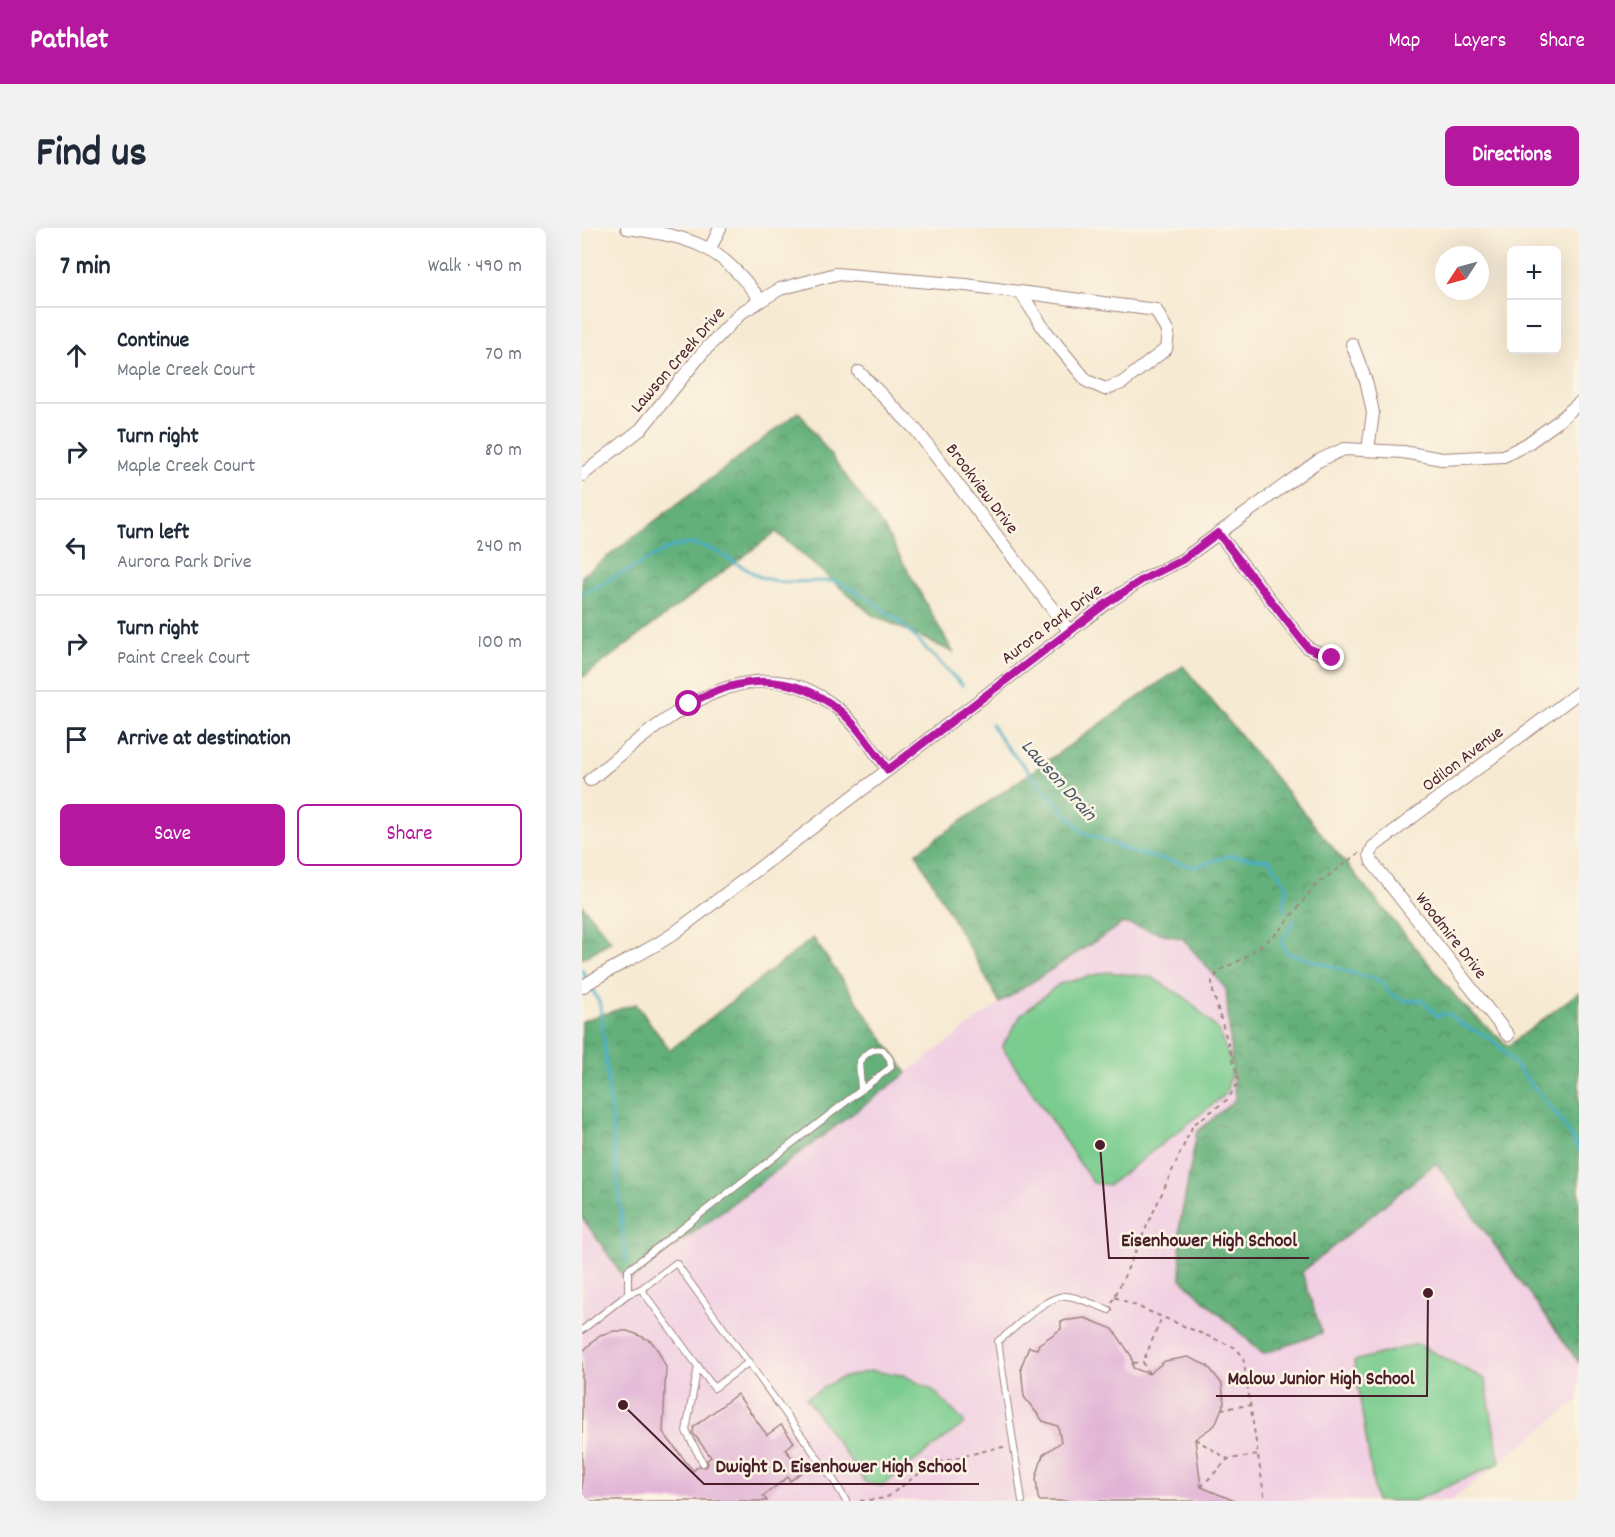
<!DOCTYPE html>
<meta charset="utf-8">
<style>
body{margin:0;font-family:Dekko,sans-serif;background:#f2f2f3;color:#1f2937}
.controls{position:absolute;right:18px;top:18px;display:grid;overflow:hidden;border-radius:9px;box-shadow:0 6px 24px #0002}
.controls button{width:54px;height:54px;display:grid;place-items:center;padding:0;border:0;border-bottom:2px solid #e0e1e3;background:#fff;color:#1f2937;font:30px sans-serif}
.compass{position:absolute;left:853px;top:18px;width:54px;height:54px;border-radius:50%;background:#fff;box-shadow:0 6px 24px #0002;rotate:234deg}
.stop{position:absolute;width:18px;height:18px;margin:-14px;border:4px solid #b5179e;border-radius:50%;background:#fff}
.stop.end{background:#b5179e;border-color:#fff;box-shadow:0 2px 6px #0008}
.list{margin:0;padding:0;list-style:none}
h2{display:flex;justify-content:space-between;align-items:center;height:78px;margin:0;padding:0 24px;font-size:26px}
h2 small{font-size:20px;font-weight:400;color:#747a83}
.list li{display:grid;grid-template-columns:39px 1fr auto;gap:18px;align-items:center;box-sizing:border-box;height:96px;padding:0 24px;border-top:2px solid #e0e1e3}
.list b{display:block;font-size:22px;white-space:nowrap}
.list p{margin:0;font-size:20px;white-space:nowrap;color:#747a83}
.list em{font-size:20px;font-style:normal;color:#747a83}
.actions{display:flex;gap:12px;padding:18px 24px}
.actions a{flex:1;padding:14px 0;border:2px solid #b5179e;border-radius:9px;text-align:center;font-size:21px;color:#b5179e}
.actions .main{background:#b5179e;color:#fff}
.icon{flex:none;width:33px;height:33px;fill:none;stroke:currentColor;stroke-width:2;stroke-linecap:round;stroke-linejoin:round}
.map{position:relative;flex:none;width:997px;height:1273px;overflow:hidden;border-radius:9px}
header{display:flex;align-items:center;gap:36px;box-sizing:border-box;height:84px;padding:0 30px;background:#b5179e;color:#fff}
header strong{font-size:28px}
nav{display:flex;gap:33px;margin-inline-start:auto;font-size:21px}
.intro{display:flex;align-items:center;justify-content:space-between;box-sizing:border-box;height:144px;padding:0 36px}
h1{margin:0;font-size:42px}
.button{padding:15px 27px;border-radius:9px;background:#b5179e;color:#fff;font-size:21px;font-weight:700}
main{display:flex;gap:36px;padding:0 36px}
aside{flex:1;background:#fff;border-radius:9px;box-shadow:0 6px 24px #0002}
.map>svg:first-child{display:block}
.built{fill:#f1d0e3}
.forest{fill:url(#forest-crowns);stroke:#566852;stroke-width:1.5}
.garden{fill:#7acc8f;stroke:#62765d;stroke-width:1.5}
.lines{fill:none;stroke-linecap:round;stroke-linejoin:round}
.stream{stroke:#46adc6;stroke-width:3}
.building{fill:#e1b2d6}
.lane-casing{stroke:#a0847f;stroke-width:8}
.street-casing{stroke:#a0847f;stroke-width:14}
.path{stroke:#a0847f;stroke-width:2;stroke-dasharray:4.5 4.5;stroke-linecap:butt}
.lane{stroke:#fff;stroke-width:6}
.street{stroke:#fff;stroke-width:12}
.route{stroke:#b5179e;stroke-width:8}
.labels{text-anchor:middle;stroke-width:5;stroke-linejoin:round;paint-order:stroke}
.street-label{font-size:18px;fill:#4a1f2b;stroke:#fcf5e5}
.water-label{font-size:20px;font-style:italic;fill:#485869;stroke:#fcf5e5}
.leader{fill:none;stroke:#4a1f2b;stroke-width:2}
.callout-dot{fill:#4a1f2b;stroke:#fcf5e5;stroke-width:2}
.callout-label{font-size:20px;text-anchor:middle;font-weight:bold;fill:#4a1f2b;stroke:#fcf5e5;stroke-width:5;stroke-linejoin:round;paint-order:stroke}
</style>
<header>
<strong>Pathlet</strong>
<nav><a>Map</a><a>Layers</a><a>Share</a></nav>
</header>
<div class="intro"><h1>Find us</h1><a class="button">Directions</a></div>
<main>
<aside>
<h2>7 min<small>Walk · 490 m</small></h2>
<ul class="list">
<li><svg class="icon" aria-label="ahead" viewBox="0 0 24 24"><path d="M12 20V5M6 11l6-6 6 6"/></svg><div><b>Continue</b><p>Maple Creek Court</p></div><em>70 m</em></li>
<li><svg class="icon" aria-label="right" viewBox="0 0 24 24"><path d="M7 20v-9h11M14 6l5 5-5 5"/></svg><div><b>Turn right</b><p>Maple Creek Court</p></div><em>80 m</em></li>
<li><svg class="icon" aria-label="left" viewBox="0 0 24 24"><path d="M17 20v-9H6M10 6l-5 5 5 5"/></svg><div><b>Turn left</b><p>Aurora Park Drive</p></div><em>240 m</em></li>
<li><svg class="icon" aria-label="right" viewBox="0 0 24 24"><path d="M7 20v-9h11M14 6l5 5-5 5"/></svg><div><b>Turn right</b><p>Paint Creek Court</p></div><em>100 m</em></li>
<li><svg class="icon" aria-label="arrive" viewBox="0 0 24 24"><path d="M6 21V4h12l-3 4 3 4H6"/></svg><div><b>Arrive at destination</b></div></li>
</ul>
<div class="actions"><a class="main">Save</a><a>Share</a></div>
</aside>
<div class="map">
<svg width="997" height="1273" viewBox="0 0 997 1273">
<defs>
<pattern id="forest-crowns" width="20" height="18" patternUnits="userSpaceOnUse" patternTransform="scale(1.5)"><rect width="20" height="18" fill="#63b07a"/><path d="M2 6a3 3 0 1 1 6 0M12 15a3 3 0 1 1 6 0" fill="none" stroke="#548f64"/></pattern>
</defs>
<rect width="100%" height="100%" fill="#fcf5e5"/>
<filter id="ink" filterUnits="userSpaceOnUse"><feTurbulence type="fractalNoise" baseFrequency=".0167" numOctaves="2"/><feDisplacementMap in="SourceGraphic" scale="12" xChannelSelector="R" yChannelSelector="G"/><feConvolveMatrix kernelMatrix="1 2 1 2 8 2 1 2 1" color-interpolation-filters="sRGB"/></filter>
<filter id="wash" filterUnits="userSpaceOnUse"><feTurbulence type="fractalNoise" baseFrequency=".008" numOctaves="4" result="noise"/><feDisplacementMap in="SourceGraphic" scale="24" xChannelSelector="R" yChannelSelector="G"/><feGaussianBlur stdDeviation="1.35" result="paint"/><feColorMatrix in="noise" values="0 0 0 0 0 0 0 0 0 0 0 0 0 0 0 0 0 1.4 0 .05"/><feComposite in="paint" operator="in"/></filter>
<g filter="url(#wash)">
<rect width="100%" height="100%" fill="#f7ead3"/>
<path class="built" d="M 700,558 L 880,776 L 926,819 L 997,909 L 997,1172 L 869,1273 L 0,1273 L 0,989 L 46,1053 L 418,775 Z"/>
<g class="forest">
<path d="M 217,184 L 302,300 L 371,424 L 289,386 L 194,304 L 0,450 L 0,348 Z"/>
<path d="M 601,438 L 880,776 L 926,818 L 997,764 L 997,1135 L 854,935 L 720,1044 L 740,1105 L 681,1126 L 599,1051 L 598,995 L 615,904 L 653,872 L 644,761 L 601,711 L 541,695 L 418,775 L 334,625 Z"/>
<path d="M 0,677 L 29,713 L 0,731 Z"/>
<path d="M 231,710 L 325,845 L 45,1054 L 0,989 L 0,793 L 54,776 L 88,822 Z"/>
</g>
<g class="garden">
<path d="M 525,744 L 569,749 L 604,770 L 636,802 L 651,839 L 644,866 L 527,957 L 511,955 L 420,819 L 439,787 L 477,756 Z"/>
<path d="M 835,1116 L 903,1151 L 918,1235 L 832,1273 L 794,1273 L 772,1133 Z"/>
<path d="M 287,1143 L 321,1147 L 351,1162 L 383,1195 L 300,1258 L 284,1255 L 224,1170 L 256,1151 Z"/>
</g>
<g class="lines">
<g class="stream">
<path d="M 0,366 L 92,318 L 110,316 L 130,321 L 178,349 L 198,354 L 254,353 L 277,365 L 315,391 L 380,457"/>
<path d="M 409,496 L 424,518 L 501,604 L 553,625 L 614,639 L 646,628 L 688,632 L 705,659 L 701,682"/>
<path d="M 712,693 L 699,715 L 705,725 L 798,753 L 809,766 L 823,773 L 840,772 L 856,788 L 861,786 L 869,787 L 880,797 L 901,806 L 917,818 L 977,889 L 997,922"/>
<path d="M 0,741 L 5,752"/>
<path d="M 8,757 L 18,776 L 44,1034"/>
</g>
</g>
<g id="blocks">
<g class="building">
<path d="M 503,1090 L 531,1101 L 550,1129 L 551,1140 L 567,1146 L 583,1133 L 606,1129 L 626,1138 L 640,1156 L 642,1175 L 633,1197 L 613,1211 L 619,1259 L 653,1273 L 458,1273 L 456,1270 L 454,1250 L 461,1227 L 479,1214 L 476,1198 L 461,1193 L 442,1169 L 439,1139 L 447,1119 L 455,1121 L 457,1116 L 479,1101 L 479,1093 Z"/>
<path d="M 32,1103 L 45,1103 L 54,1106 L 69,1113 L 77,1124 L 84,1139 L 81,1204 L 111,1243 L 117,1238 L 124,1239 L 126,1236 L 125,1232 L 129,1229 L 111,1205 L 112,1199 L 155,1166 L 185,1207 L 199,1197 L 212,1214 L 203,1221 L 221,1243 L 208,1253 L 206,1249 L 181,1268 L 185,1273 L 0,1273 L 0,1124 L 18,1107 Z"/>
</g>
</g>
</g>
<g filter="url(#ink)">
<use href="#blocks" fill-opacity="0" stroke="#a0847f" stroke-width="1.5"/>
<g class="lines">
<defs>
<g id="lane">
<path d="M 59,1061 L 132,1160 L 167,1134"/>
<path d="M 46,1066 L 46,1042 L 309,839 L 308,831 L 301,822 C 289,820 284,825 277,834 L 279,861"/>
<path d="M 0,1102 L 46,1066 L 59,1061 L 94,1035 L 251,1251 L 264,1273"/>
<path d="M 116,1138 L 104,1203 L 121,1235"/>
<path d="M 440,1273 L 416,1113 C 435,1100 459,1071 482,1068 C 491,1067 517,1078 527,1082"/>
</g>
<g id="street">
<path d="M 45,0 C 110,9 139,17 178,72"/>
<path d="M 128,21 L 138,0"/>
<path d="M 770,116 L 785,156 L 791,185 L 786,222"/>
<path d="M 277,144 L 334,202 L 488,404"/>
<path d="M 0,247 L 59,201 L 121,124 L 160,84 L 198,61 L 254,46 L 384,57 L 574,82 L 586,105 L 584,121 L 540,155 L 523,161 L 505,153 L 462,101 L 439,65"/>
<path d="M 636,305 L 726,420 L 750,430"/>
<path d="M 8,552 C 76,496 168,408 256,481 C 276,498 291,522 306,542"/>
<path d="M 0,759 C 29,739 62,726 91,706 L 522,377 L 560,352 L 600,332 L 736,233 L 762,221 L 821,224 L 860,231 L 922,228 L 945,216 L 974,195 L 997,175"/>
<path d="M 926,807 L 790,634 L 788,627 L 791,619 L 997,464"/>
</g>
</defs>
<use href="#lane" class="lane-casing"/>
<use href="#street" class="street-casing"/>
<g class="path">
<path d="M 533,1069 L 654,1120 L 661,1129 L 683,1273"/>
<path d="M 530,1075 L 611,897 L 646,871 L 657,853 L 631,764 L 630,753 L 638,742 L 662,730 L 695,705 L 734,657 L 777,625"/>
<path d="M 551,1135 L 561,1134"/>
<path d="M 567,1146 L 561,1134 L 580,1089"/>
<path d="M 639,1181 L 668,1177"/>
<path d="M 613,1211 L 646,1231 L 676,1227"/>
<path d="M 619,1259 L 646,1231"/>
<path d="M 278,1273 L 304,1270 L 350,1236 L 414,1220 L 423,1219"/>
</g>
<use href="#lane" class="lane"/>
<use href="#street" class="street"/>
</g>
</g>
<g class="lines" filter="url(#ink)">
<path class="route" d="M 107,476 C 157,448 210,443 257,482 C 276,498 291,522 306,542 L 522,377 L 560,352 L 600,332 L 636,305 L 726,420 L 750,430"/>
</g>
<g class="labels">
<g class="street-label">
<text transform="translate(95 131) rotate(-49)" y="6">Lawson Creek Drive</text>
<text transform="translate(401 260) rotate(53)" y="6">Brookview Drive</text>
<text transform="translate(469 395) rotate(-37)" y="6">Aurora Park Drive</text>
<text transform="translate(880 530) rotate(-37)" y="6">Odilon Avenue</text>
<text transform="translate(870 707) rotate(52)" y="6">Woodmire Drive</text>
</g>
<g class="water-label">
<text transform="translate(478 551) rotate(48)" y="7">Lawson Drain</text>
</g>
</g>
<path class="leader" d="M518 917L527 1030H727M846 1065L845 1168H634M41 1177L122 1256H397"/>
<g class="callout-dot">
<circle cx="518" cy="917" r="6"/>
<circle cx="846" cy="1065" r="6"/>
<circle cx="41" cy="1177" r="6"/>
</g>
<g class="callout-label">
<text x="627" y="1018">Eisenhower High School</text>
<text x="739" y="1156">Malow Junior High School</text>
<text x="259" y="1244">Dwight D. Eisenhower High School</text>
</g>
</svg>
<div class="controls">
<button>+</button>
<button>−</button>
</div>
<svg class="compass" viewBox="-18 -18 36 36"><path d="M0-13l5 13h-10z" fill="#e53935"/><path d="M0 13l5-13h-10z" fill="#747a83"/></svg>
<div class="stop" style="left:107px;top:476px"></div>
<div class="stop end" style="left:750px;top:430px"></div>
</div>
</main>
